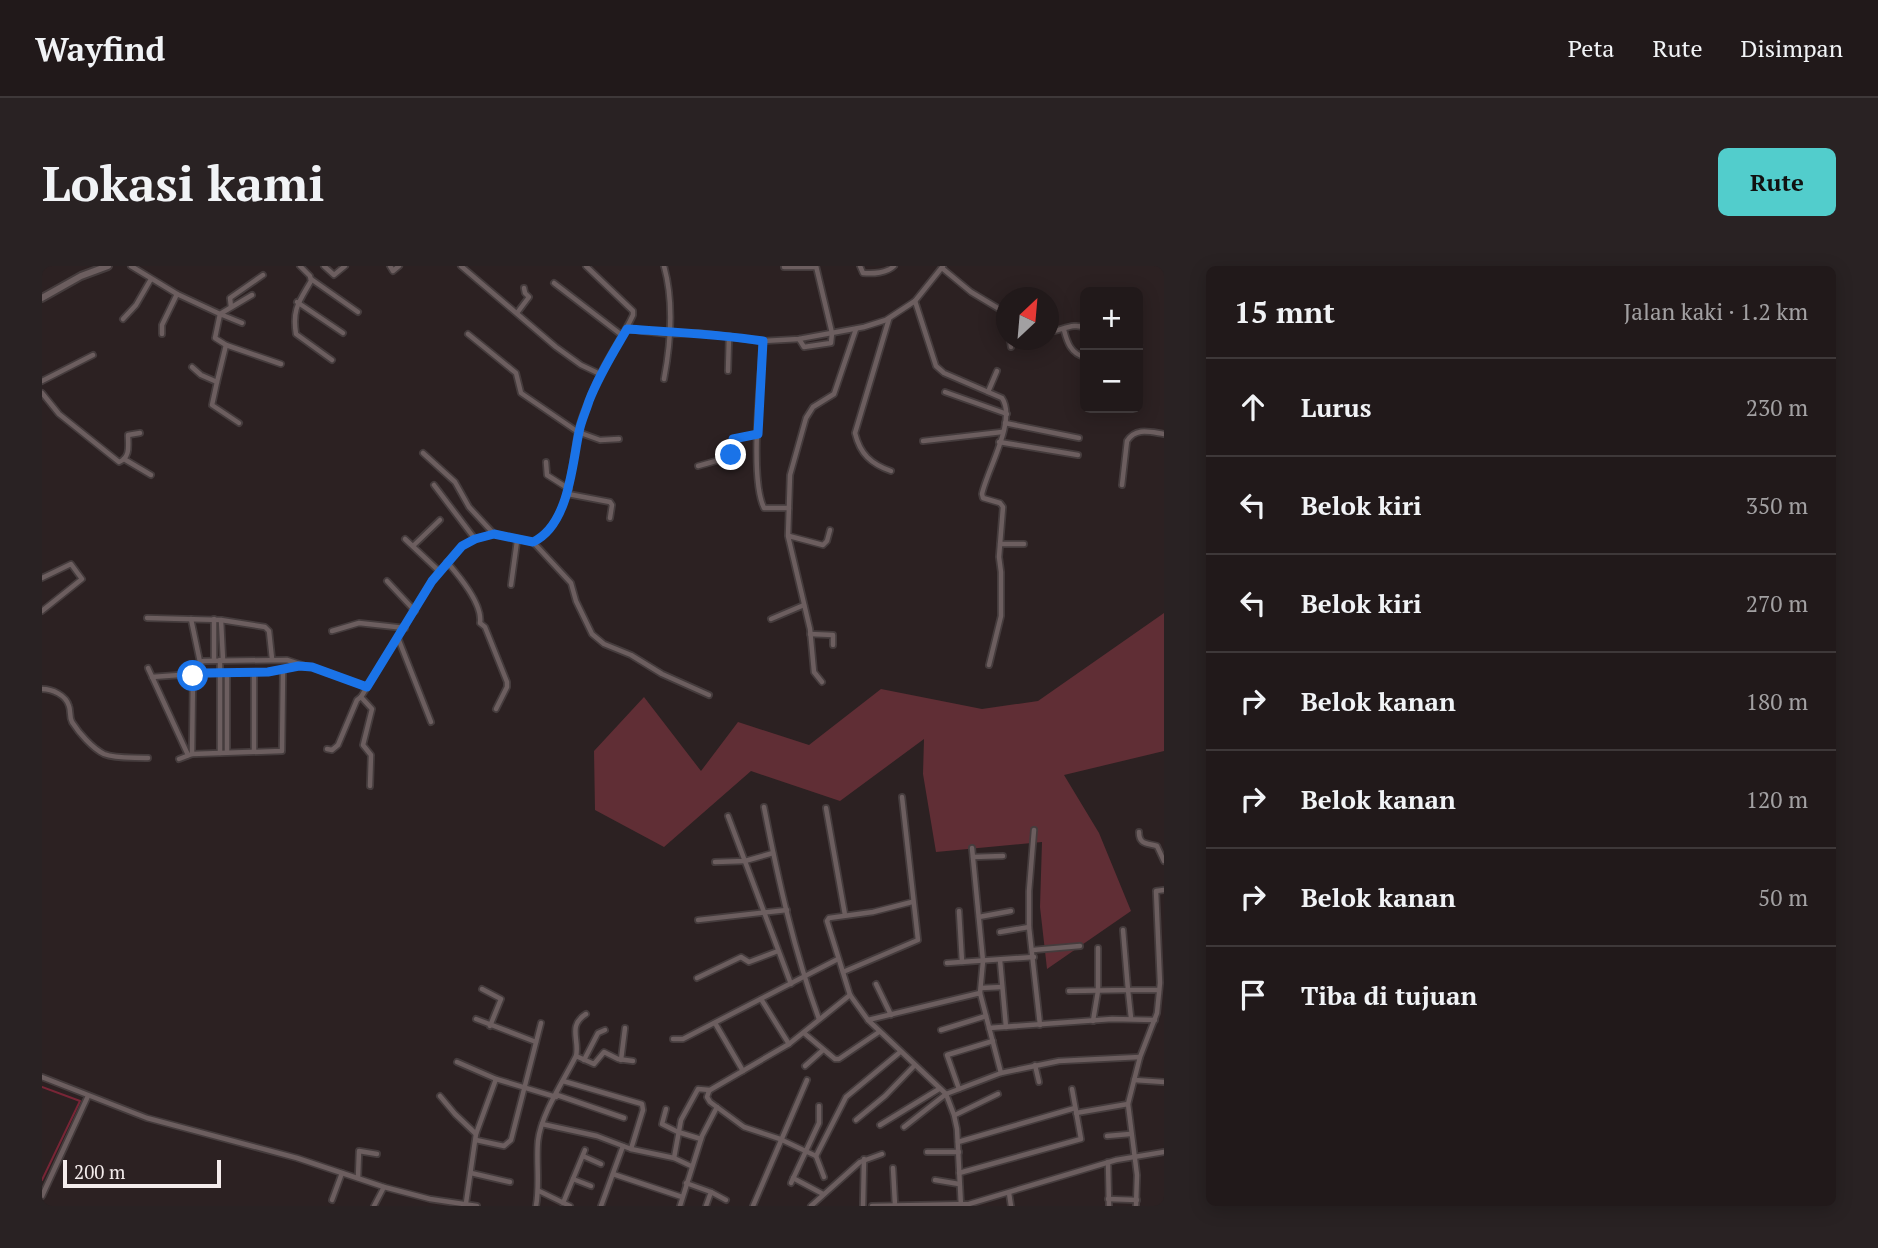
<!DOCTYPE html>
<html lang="id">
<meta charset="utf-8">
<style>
body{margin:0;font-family:"PT Serif",serif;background:#292223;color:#f1f3f6}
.controls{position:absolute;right:21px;top:21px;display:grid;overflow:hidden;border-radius:10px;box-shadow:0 4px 18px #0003}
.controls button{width:63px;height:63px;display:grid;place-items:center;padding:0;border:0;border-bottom:2px solid #3e3839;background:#21191a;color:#f1f3f6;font:35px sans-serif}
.compass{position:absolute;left:954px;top:21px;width:63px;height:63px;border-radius:50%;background:#21191a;box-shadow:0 4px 18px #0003;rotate:26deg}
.scale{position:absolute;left:21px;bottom:18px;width:158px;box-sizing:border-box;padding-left:7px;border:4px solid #f4ecec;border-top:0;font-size:19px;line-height:24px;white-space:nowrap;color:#f4ecec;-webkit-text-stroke:5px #2c2122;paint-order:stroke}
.stop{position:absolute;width:21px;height:21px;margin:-16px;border:5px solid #1a73e8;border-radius:50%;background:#fff}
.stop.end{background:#1a73e8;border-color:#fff;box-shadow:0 2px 7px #0008}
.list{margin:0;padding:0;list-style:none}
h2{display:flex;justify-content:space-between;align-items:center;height:91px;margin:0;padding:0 28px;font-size:30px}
h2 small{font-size:23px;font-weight:400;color:#a2a0a2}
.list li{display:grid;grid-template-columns:46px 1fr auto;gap:21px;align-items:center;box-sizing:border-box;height:98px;padding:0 28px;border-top:2px solid #3e3839}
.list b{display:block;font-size:26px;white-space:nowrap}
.list em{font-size:23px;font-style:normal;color:#a2a0a2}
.icon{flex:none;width:38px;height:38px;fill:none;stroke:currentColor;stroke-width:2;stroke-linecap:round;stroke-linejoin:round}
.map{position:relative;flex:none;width:1122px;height:940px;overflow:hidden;border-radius:10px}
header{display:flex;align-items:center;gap:42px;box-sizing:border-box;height:98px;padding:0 35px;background:#21191a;border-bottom:2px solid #3e3839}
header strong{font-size:33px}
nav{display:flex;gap:38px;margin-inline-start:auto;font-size:24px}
.intro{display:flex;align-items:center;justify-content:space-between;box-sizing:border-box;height:168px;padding:0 42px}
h1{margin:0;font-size:49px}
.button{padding:18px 32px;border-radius:10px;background:#52cdcc;color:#111;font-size:24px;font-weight:700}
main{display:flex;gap:42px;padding:0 42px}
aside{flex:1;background:#21191a;border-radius:10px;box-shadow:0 4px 18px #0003}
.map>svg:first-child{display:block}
.green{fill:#602e35}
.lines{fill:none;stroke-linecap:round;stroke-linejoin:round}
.stream{stroke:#782536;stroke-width:2}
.street-casing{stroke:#453c3d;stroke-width:8}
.secondary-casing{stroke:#453c3d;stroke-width:10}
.street{stroke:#6c5e5f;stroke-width:4.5}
.secondary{stroke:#6c5e5f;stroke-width:6}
.route{stroke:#1a73e8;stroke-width:9}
</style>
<header>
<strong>Wayfind</strong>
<nav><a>Peta</a><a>Rute</a><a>Disimpan</a></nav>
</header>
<div class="intro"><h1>Lokasi kami</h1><a class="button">Rute</a></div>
<main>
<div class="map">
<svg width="1122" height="940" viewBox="0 0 1122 940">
<rect width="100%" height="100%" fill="#2c2122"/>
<path class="green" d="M 1122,347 L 1122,485 L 1022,509 L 1057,567 L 1089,645 L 1005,703 L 998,641 L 1000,576 L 894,586 L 881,508 L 882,473 L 798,535 L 709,505 L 622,581 L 553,544 L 552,485 L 602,431 L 659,505 L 696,456 L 767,479 L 839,423 L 940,443 L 996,435 Z"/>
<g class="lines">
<path class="stream" d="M 0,821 L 38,835 L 0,914"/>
<defs>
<g id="street">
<path d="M 89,0 L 135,28 L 178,48 L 210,29"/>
<path d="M 258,0 L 268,10 L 269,15 C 257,36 250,43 254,68 L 290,94"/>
<path d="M 282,0 L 292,9 L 303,0"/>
<path d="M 348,0 L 351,5 L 357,0"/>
<path d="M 419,0 L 514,81 L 539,99 L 558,108"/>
<path d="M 622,0 C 632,36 629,76 622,113"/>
<path d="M 818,0 L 821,7 C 831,8 845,7 852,0"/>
<path d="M 742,1 L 774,1"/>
<path d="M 900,2 L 929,26 L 964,47"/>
<path d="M 269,13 L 316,46"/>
<path d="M 512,17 L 581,70"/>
<path d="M 873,35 L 894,100 L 902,107 L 960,132 C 975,154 945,204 940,228 L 941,232 L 958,237 L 961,241 L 957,291 L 959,306 L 959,350 L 947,399"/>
<path d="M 255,36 L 301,67"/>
<path d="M 189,41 L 188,32 L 221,9"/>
<path d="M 475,47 L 487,31 L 483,27 L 482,22"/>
<path d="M 81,53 L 94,39 L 109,13"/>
<path d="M 847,53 L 813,167 C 818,188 829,198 849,205"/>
<path d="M 200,57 L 178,48 L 173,72 L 184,79 L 239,98"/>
<path d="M 585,63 L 626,68 L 656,67 L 721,75 L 757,73 L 822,61 L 844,54 L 873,35 L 901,0"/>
<path d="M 1022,64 C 1025,76 1029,88 1043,91"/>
<path d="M 1006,66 C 1019,65 1032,56 1043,62"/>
<path d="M 120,68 L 120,59 L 135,28"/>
<path d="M 426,68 L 474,107 L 479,127 L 536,166 L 558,174 L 577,173"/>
<path d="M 757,73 L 762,81 L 789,77 L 790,67 L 774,0"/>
<path d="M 968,74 L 969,81"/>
<path d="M 721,75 C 719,112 707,211 722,242 L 747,242"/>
<path d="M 1096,78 L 1097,79"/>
<path d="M 150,101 L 159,109 L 175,116 L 184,79"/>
<path d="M 686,105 L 687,70"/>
<path d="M 0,115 L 51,89"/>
<path d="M 175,116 L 170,139 L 197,157"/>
<path d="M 903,126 L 965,148"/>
<path d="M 946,126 L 955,105"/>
<path d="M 0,127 L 17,148 L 77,196 C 89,191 86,179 86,169 L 98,167"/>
<path d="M 963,157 L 1037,172"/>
<path d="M 881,175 L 960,166"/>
<path d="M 957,176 L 1036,189"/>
<path d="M 381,187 L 413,216 L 427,241 L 452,268"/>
<path d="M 82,193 L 109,209"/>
<path d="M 504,196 L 505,209 L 527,223"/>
<path d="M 656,200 L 688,191 L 691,173 L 716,168"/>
<path d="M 392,219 L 433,273"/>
<path d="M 1080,219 L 1085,175 C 1094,161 1108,166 1122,168"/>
<path d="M 526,228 L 568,236 L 570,239 L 568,252"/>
<path d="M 747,270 L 781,279 L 785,275 L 788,264"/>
<path d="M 363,273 L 397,305"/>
<path d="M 491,276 L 529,317 L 534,335 L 550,368 L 562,378 L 589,389 L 620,408 L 667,429"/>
<path d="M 958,278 L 982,278"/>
<path d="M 371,280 L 398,254"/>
<path d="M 405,296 C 417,310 441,338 438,357 L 443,361 L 465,416 L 465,421 L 454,443"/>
<path d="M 0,312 L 29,298 L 40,313 L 0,345"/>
<path d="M 345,315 L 373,345"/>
<path d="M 469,319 L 475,275"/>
<path d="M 105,352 L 179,354 L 223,361 L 227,365 L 230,393"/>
<path d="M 149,353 L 158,396"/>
<path d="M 172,353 L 172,394"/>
<path d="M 729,353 L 762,339"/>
<path d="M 179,354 L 181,394"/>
<path d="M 290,365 L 317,357 L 363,362"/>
<path d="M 768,368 L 791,369 L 791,379"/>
<path d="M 356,372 L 389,456"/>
<path d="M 106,402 L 146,489"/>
<path d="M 212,406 L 212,485"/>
<path d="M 161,407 L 158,396 L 162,395 L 245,394 L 263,400"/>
<path d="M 185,407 L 185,486"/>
<path d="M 110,411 L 151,408"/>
<path d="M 780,416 L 772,406 L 768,363 L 746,270 L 748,209 L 764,152 L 771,141 L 792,128 L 814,63"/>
<path d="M 0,423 C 10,423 24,429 27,440 C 29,445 27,450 30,456 C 37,467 50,482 62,488 C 74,493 92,491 106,492"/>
<path d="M 319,431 L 330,443 L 321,479 L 329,489 L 328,520"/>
<path d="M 285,483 L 290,484 L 296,479 L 315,434 L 319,431 L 390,315 L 420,280 L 433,273 L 452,268 L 491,276 C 527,259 530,199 536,166 C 539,151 547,134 553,120 C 563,95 580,73 591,49 L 591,45 L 544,0"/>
<path d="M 178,487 L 178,394"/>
<path d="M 150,488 L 240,485 L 241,403"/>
<path d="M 137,493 L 150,488 L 151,408 L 226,406 L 257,400 L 270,401 L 325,421"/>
<path d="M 722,541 C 736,613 752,685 777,753"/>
<path d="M 784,542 L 803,649"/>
<path d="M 686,550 L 749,718"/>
<path d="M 992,564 L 987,625 L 987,661 L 998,759"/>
<path d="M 1097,566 C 1097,579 1105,577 1115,580 L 1122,595"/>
<path d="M 930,582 L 941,695 L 938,727"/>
<path d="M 931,591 L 961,590"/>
<path d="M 673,596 L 703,595 L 731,587"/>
<path d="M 870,636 L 831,646 L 787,652 L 785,655 L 808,729 L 826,754 L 904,828 L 912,849 L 915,863 L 919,940"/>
<path d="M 917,645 L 920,696"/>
<path d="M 937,651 L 969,645"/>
<path d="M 656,654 L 745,644"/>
<path d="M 958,666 L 987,661"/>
<path d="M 991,684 L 1038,680"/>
<path d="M 958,694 L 964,761"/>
<path d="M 905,697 L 992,691"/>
<path d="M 801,706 L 876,674 L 860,531"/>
<path d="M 655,712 L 699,691 L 707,696 L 736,685"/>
<path d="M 834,718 L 849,749"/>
<path d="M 939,722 L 960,721"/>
<path d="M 440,723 L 459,733 L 448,760"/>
<path d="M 1027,725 L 1086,724 L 1081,664"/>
<path d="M 719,733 L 747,778"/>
<path d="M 1089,752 L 1086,724 L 1117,724"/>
<path d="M 434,753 L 494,776"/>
<path d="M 826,754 L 938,727 L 959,807"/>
<path d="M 1051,755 L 1056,725 L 1056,682"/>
<path d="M 673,757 L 701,805"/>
<path d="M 947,762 L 1070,753 L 1113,754"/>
<path d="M 899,764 L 944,750"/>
<path d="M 762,767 L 793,793 L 797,793 L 837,766"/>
<path d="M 631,773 L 641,773 L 796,693"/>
<path d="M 534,790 L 552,798 L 562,786 L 576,793 L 591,795"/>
<path d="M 542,794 L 556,767 L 563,764"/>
<path d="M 579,794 L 583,762"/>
<path d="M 415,796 L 454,813 L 514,831"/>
<path d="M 993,799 L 997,816"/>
<path d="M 763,800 L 781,784"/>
<path d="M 0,811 L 105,852 L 255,892 L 342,921 L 388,933 L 435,940"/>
<path d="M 1092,814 L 1122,816"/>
<path d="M 521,815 L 600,838 L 601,844 L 589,883"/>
<path d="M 917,823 L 905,789 L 951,775"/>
<path d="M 667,825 L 665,831 L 668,836 L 702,861 L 738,873 L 774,890 L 782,911"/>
<path d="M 515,829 L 582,852"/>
<path d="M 398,830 L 413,848 L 434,868"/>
<path d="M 624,843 L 620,858 L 636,866 L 659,873"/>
<path d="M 1034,847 L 1086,838"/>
<path d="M 913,849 L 956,828"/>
<path d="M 814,854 L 843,830 L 872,800"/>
<path d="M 500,858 L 555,870 L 589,883 L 632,892 L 649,900"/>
<path d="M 838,859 L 897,823"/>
<path d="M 862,861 L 904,828 L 959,807 L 1017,795 L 1098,791"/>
<path d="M 1065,870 L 1088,868"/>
<path d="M 434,874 L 462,880 L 469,874 L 499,757"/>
<path d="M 916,876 L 1033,842"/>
<path d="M 885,886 L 917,886"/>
<path d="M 541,890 L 559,898"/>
<path d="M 774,890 L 804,831 L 857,787"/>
<path d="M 632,892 L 639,854 L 656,823 L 668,824 L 747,778 L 808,729"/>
<path d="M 1066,896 L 1067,940"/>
<path d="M 851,902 L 853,939"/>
<path d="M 429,907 L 468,916"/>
<path d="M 917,907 L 1039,873 L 1030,823"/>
<path d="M 571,908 L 640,931"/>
<path d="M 316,912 L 317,885 L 335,888"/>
<path d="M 751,912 L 781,928"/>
<path d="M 531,913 L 549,920"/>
<path d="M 893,914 L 917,918"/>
<path d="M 644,917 L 669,926 L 664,940"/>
<path d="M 749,917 L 777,857 L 777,840"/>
<path d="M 497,925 L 528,940"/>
<path d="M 669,926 L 684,934"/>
<path d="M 967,927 L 969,940"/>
<path d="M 0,930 L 46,830"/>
<path d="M 1066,933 L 1095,934"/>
<path d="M 290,934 L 300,907"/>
<path d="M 424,937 L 434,868 L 454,813"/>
<path d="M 521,937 L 543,884"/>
<path d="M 332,940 L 342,921"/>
<path d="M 494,940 C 498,918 494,896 496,875 C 499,848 522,814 534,790 C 538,774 525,760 544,748"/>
<path d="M 559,940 L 581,880"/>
<path d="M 638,940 L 660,870 L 675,841"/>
<path d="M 711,940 L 765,814"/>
<path d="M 769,940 L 818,896 L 840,888"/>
<path d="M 821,940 L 822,893"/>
<path d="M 830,940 L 927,938 L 1074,894 L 1122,886"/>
<path d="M 1094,940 L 1095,909 L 1086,838 L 1098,791 L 1115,747 L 1118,717 L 1114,625 L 1122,624"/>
</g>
<path id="secondary" d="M 0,32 L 39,10 L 66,0"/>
</defs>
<use href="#street" class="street-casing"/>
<use href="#secondary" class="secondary-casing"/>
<use href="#street" class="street"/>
<use href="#secondary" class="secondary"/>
</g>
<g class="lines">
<path class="route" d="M 151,410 L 161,407 L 226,406 L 257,400 L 270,401 L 325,421 L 390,315 L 420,280 L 433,273 L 452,268 L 491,276 C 527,259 530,199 537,166 C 539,155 544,145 547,135 C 557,109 571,87 585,63 C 631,66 676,68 721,75 L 716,168 L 691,173 L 689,189"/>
</g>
</svg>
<div class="controls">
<button>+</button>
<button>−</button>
</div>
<svg class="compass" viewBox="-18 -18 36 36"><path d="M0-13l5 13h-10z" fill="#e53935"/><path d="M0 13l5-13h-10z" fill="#a2a0a2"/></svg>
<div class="scale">200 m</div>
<div class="stop" style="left:151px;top:410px"></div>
<div class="stop end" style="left:689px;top:189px"></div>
</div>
<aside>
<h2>15 mnt<small>Jalan kaki · 1.2 km</small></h2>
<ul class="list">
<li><svg class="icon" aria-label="ahead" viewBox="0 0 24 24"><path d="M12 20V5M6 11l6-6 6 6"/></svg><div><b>Lurus</b></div><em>230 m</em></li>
<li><svg class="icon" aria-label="left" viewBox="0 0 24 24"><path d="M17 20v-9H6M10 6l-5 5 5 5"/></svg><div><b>Belok kiri</b></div><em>350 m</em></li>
<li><svg class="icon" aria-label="left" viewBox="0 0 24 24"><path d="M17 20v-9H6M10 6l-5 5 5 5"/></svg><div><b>Belok kiri</b></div><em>270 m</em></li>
<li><svg class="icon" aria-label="right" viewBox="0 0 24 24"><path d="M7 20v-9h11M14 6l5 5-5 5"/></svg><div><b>Belok kanan</b></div><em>180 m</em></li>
<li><svg class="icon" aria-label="right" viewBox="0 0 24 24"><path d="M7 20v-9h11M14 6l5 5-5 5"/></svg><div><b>Belok kanan</b></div><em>120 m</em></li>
<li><svg class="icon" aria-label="right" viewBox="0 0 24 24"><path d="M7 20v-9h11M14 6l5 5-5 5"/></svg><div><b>Belok kanan</b></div><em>50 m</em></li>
<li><svg class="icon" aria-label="arrive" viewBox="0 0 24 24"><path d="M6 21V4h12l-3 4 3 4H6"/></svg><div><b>Tiba di tujuan</b></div></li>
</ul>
</aside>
</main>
